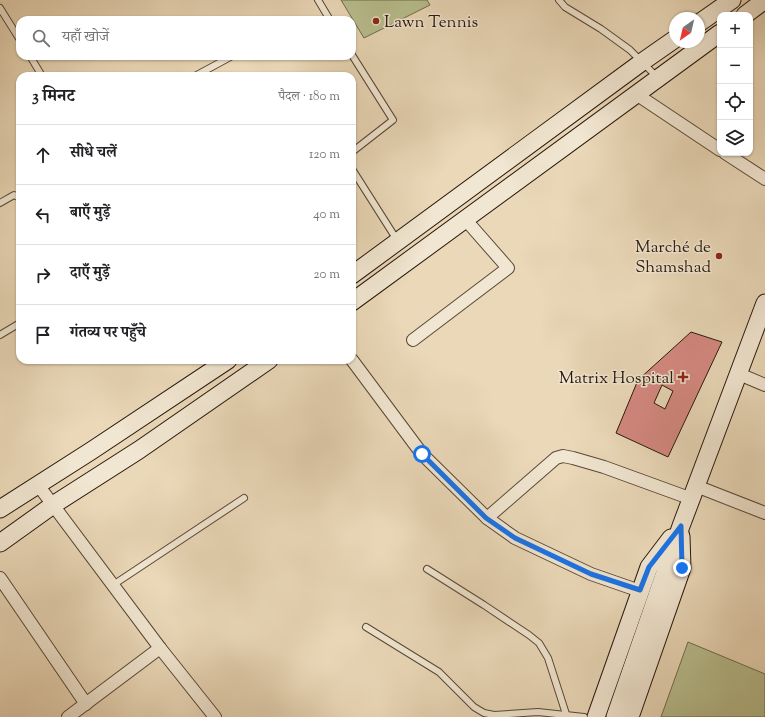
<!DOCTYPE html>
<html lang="hi">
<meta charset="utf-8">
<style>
body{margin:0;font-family:"Sorts Mill Goudy","Noto Serif Devanagari",serif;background:#f2f2f2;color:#202124}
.controls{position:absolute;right:12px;top:12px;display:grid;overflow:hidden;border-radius:8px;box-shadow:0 1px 3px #0004}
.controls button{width:36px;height:36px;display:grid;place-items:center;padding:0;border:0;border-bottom:1px solid #e0e0e0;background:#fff;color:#202124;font:20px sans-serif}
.compass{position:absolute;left:669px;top:12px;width:36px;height:36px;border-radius:50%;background:#fff;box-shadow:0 1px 3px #0004;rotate:214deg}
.stop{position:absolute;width:12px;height:12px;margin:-9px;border:3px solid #1a73e8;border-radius:50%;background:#fff}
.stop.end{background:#1a73e8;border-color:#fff;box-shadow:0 1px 4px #0008}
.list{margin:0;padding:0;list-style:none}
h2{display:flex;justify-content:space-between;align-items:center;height:52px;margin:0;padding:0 16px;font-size:17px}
h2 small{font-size:13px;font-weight:400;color:#757577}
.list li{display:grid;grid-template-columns:26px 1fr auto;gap:12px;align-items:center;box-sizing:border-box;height:60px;padding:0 16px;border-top:1px solid #e0e0e0}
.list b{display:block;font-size:15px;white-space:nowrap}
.list em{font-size:13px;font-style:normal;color:#757577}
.icon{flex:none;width:22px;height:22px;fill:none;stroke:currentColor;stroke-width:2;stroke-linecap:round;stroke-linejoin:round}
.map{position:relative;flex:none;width:765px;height:717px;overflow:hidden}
.search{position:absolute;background:#fff;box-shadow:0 1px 3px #0004;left:16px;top:16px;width:340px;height:44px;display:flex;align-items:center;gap:10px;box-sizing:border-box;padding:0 14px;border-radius:12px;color:#757577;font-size:15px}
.panel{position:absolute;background:#fff;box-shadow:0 1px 3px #0004;left:16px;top:72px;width:340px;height:292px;border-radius:12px}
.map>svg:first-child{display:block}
.green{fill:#b8be8e;stroke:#706b4e}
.building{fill:#d58981;stroke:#28180d;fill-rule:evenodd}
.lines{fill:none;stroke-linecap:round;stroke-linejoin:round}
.lane-casing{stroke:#584838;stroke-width:8}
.street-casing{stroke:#584838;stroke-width:14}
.secondary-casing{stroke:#28180d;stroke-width:19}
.lane{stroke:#f1e6d1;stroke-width:6}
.street{stroke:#f1e6d1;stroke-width:12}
.secondary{stroke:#f1e6d1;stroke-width:17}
.route{stroke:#1a73e8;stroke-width:5}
.poi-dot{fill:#8f2418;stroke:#f1e6d1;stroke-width:1.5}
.labels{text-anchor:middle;stroke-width:3;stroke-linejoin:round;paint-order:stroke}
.poi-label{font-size:17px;fill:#28180d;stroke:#f1e6d1;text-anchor:end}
</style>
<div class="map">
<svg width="765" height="717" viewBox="0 0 765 717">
<rect width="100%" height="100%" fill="#ead8b8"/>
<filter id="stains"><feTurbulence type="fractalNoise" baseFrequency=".005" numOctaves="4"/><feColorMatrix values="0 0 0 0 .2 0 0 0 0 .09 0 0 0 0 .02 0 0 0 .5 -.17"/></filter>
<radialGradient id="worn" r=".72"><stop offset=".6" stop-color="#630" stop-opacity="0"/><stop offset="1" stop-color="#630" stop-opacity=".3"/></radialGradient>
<g class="green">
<path d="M 341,0 L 427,0 L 430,5 L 364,38 Z"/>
<path d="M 688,642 L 765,674 L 765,717 L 661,717 Z"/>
</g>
<path class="building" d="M 691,332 L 722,342 L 668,457 L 616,433 L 638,380 ZM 662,385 L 673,391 L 665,409 L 654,403 Z"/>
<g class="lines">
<defs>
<g id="lane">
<path d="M 318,0 L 330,20"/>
<path d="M 559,0 L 565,7 L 601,29 L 630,50 L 657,77"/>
<path d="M 0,8 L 20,40"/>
<path d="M 352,55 L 393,120 L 352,152"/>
<path d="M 30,56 L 42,76"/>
<path d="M 195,76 L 232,56"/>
<path d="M 352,169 L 397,240"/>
<path d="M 0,203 L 14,195 L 20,198"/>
<path d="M 0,335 L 20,323"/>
<path d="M 427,569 L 484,605 L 529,635 L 539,643 L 548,658 L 566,714"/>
<path d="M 113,585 L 244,498"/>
<path d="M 366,627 L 439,672 L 474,707 L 484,713 L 494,715 L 538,712 L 584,717"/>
</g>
<g id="street">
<path d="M 636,94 L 720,150"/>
<path d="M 725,153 L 765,179"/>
<path d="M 413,340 L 508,268 L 465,219"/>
<path d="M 352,360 L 422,454 L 487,518 L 515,538 L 591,574 L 640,591"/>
<path d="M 739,374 L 765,385"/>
<path d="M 38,485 L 160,648 L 215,717"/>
<path d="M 696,486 L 765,513"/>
<path d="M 487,518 L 556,458 L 563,456 L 573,458 L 604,467 L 692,499"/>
<path d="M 0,578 L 86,704"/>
<path d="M 68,717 L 160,648"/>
</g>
<g id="secondary">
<path d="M 745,15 L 765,0"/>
<path d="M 699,23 L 732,0"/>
<path d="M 352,275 L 642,62 L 675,39"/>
<path d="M 352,302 L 720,33"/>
<path d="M 0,509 L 91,451 L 228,360"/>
<path d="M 0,543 L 53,505 L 139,450 L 269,360"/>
<path d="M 596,717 L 649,567 L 671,538"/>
<path d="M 615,717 L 681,526 L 765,303"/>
<path d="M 630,717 L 682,568 L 681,536"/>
</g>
</defs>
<use href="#lane" class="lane-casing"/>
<use href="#street" class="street-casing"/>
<use href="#secondary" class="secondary-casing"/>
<use href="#lane" class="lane"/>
<use href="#street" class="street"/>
<use href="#secondary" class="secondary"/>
</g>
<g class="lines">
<path class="route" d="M 422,454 L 486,518 L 515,538 L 591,574 L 640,590 L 649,567 L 681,526 L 682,568"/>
</g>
<g class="poi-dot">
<circle cx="376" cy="21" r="4"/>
<circle cx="719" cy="256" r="4"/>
<path d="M681 371h4v4h4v4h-4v4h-4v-4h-4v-4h4z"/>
</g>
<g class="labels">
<g class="poi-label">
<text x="384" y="27" text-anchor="start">Lawn Tennis</text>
<text x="711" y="252">Marché de<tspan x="711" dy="20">Shamshad</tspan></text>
<text x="674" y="383">Matrix Hospital</text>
</g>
</g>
<rect width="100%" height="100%" filter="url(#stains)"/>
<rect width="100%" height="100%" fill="url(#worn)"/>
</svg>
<div class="controls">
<button>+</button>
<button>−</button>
<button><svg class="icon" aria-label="locate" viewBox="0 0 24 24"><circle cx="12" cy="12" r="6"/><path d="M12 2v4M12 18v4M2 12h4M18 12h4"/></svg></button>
<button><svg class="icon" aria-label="layers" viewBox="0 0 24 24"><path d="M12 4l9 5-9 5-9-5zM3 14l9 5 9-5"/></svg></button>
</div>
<svg class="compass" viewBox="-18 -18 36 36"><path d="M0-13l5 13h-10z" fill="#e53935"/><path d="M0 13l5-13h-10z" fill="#757577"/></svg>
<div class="stop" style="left:422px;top:454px"></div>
<div class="stop end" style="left:682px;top:568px"></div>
<div class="search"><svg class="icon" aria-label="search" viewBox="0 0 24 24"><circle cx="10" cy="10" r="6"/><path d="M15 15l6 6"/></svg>यहाँ खोजें</div>
<section class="panel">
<h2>3 मिनट<small>पैदल · 180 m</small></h2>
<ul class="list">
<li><svg class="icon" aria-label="ahead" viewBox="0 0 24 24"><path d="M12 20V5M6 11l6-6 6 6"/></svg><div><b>सीधे चलें</b></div><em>120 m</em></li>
<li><svg class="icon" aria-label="left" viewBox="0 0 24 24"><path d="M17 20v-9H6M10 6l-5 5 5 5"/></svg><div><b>बाएँ मुड़ें</b></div><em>40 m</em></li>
<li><svg class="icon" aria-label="right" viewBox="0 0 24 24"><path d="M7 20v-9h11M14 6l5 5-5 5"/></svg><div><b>दाएँ मुड़ें</b></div><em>20 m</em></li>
<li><svg class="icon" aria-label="arrive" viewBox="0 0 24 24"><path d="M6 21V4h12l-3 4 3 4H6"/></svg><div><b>गंतव्य पर पहुँचे</b></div></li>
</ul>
</section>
</div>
